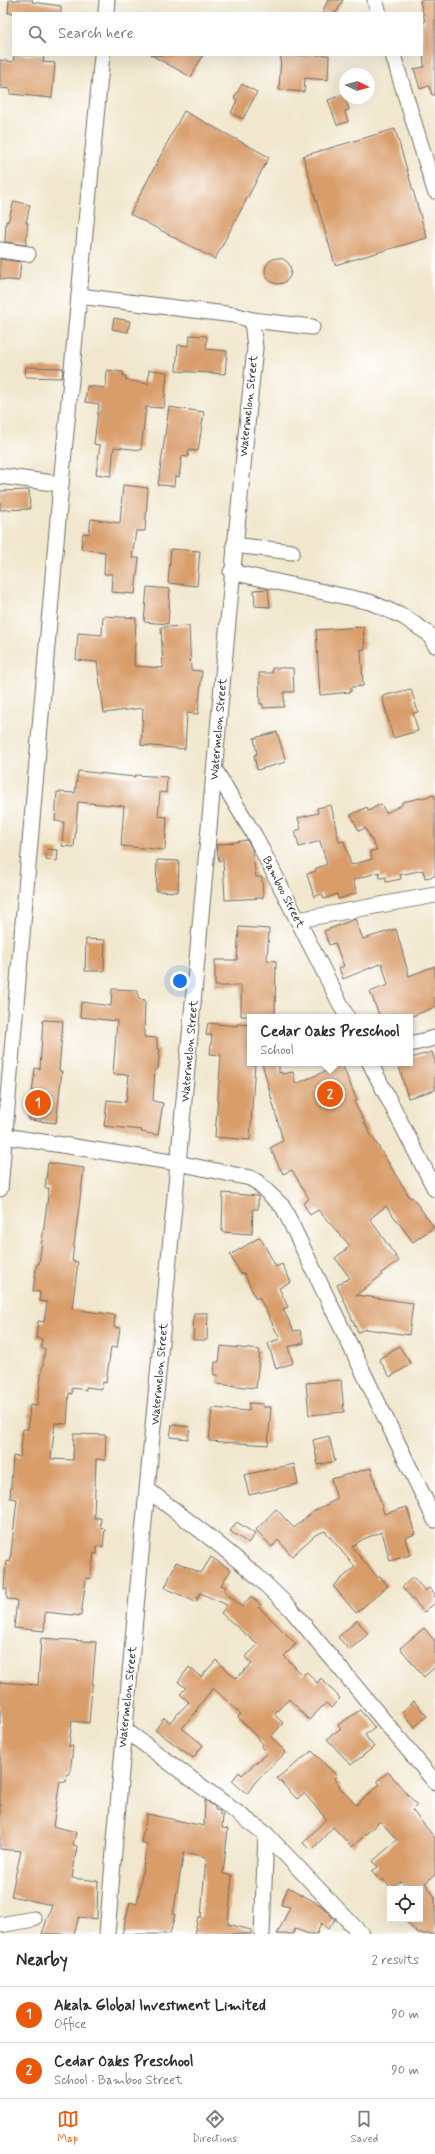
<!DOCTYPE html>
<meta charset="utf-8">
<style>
body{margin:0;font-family:Mynerve,sans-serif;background:#f7f7f7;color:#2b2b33}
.controls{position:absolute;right:12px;bottom:12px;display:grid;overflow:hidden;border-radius:0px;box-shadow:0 4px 16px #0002}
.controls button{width:36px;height:36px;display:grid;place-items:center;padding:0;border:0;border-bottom:1px solid #e1e1e2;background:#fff;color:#2b2b33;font:20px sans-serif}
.compass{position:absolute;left:339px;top:68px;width:36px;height:36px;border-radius:50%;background:#fff;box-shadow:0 4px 16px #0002;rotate:95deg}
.you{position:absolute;left:180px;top:981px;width:14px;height:14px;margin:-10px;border:3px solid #fff;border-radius:50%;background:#1a73e8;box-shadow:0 0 0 6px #1a73e833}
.badge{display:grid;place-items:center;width:26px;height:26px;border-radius:50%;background:#ea580c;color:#fff;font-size:13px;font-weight:700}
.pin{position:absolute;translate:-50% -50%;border:2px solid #fff;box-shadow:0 1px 4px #0006}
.popup{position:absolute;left:247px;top:1014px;width:166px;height:52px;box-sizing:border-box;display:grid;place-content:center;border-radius:0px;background:#fff;filter:drop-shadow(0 1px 3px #0005);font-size:13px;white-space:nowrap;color:#7c7c81}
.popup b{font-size:15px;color:#2b2b33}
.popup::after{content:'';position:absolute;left:50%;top:100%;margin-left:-8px;border:8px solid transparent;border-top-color:#fff}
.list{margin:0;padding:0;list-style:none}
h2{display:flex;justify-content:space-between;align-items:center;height:52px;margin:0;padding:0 16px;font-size:17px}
h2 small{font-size:13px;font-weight:400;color:#7c7c81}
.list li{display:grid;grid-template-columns:26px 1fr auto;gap:12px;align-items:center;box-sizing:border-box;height:56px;padding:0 16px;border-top:1px solid #e1e1e2}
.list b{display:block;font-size:15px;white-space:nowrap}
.list p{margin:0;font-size:13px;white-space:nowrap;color:#7c7c81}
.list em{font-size:13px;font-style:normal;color:#7c7c81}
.icon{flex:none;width:22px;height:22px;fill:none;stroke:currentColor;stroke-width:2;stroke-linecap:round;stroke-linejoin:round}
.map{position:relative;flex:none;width:435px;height:1934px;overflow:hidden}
.search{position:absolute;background:#fff;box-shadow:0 4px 16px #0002;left:12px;right:12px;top:12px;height:44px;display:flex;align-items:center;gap:10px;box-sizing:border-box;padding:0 14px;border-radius:0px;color:#7c7c81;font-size:15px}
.sheet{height:164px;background:#fff}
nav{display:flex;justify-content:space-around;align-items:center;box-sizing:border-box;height:56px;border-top:1px solid #e1e1e2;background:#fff;font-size:11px;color:#7c7c81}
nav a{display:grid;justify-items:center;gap:2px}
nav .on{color:#ea580c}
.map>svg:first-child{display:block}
.building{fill:#d99d6b}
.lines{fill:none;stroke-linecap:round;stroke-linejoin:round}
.minor-casing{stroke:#706d64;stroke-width:17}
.minor{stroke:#fff;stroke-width:15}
.labels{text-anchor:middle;stroke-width:3;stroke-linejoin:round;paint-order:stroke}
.street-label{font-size:12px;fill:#2b2b2b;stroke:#fff}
</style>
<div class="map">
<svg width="435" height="1934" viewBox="0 0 435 1934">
<rect width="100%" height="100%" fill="#fff"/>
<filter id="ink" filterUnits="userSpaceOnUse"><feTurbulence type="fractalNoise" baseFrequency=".025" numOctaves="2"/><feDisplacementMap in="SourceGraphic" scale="8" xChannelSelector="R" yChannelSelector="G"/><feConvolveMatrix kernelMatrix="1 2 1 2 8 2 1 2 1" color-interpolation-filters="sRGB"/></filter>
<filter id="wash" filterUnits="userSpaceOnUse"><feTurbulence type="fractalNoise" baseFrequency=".012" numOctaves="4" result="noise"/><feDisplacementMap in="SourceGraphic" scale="16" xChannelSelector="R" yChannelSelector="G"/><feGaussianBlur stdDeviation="0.9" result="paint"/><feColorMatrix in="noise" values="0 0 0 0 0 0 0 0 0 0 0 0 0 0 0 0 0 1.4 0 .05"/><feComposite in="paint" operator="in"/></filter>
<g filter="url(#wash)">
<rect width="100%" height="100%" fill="#f1e7ce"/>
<g id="blocks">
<g class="building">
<path d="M 9,0 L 33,0 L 32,2 L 61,6 L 61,13 L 8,13 Z"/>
<path d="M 328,0 L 343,0 L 336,13 L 322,13 Z"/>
<path d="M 420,0 L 435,0 L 435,95 L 432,95 L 429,86 L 420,89 L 414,69 L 424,67 L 422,23 L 425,22 Z"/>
<path d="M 14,55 L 44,55 L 43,62 L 55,63 L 52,98 L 10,94 L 11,89 L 0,88 L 0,60 L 13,62 Z"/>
<path d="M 151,55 L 203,55 L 191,77 Z"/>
<path d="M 281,55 L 329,55 L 328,80 L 305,78 L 304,92 L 279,90 Z"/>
<path d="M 242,84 L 257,92 L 243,119 L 231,113 L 237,100 L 234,98 Z"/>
<path d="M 344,94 L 349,110 L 345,111 L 348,122 L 337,125 L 328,100 Z"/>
<path d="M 184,111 L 269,157 L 215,259 L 130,214 Z"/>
<path d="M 395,129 L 427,238 L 335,265 L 303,156 Z"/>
<path d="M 14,201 L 30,205 L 26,223 L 28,223 L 26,245 L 5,242 L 6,221 L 8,222 Z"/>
<circle cx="278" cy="271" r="13"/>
<path d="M 0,259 L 21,262 L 19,281 L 0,279 Z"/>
<path d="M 114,318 L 130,321 L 128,332 L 112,329 Z"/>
<path d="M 190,335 L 207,336 L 206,349 L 227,351 L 225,374 L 176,371 L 178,345 L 189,346 Z"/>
<path d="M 26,367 L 63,368 L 62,378 L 25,377 Z"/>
<path d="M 107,370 L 123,372 L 123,376 L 126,376 L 126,380 L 148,384 L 149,370 L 167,372 L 164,408 L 146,407 L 141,450 L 114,447 L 111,476 L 96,474 L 100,445 L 94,444 L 99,404 L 85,402 L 87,386 L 106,388 Z"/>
<path d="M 169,407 L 204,412 L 198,451 L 189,450 L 188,457 L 182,456 L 179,477 L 175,476 L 174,486 L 158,485 Z"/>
<path d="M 123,485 L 148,488 L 145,531 L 136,531 L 132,558 L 139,558 L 135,594 L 111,592 L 112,574 L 104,574 L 105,552 L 81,549 L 83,533 L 89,534 L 91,519 L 120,523 Z"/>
<path d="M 29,490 L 30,509 L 0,510 L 0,491 Z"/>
<path d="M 171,549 L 200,551 L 197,586 L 168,583 Z"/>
<path d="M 147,587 L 170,589 L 168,624 L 144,622 Z"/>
<path d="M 268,589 L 270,607 L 255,606 L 254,590 Z"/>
<path d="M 103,616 L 136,618 L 134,666 L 163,668 L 161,627 L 189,626 L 191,670 L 202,671 L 198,714 L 187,713 L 185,749 L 141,745 L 143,708 L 104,713 L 97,662 L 76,660 L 78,633 L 102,635 Z"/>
<path d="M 363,627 L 365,649 L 361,649 L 363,686 L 351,687 L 351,692 L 320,695 L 316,630 Z"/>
<path d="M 272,668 L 293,668 L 294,692 L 284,692 L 284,707 L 263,708 L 263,704 L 260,704 L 259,673 L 272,673 Z"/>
<path d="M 411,689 L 418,712 L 413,713 L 418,731 L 393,738 L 382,696 Z"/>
<path d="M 277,732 L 286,762 L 257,770 L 254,755 L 257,754 L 254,738 Z"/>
<path d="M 78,771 L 135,777 L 135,775 L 167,777 L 166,793 L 160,792 L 158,816 L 167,817 L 165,850 L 121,846 L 124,806 L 78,802 L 74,847 L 62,846 L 64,822 L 55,821 L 57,792 L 75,793 Z"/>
<path d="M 435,795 L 435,876 L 425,878 L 423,870 L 400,875 L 401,879 L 386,882 L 386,877 L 380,878 L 379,872 L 353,880 L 357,893 L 338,899 L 337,894 L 324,899 L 322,894 L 314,897 L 307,874 L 316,871 L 315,869 L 327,864 L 320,841 L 299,847 L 295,831 L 301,829 L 298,818 L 318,813 L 317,808 L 331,805 L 339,842 L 344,841 L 351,865 L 372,859 L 370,851 L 377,850 L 365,828 L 359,831 L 351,815 L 367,807 L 368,811 L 381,804 L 386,813 L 402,805 L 402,802 Z"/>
<path d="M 247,840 L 252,849 L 256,877 L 262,877 L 263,898 L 225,900 L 223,860 L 219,861 L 216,845 Z"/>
<path d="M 47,849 L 58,850 L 57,861 L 46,860 Z"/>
<path d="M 157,860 L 179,861 L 178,892 L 156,891 Z"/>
<path d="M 355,919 L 363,939 L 396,929 L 409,976 L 435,966 L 435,1007 L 410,1017 L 380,1017 L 370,992 L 388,985 L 382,963 L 343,979 L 339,968 L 344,966 L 335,943 L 329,945 L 324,931 Z"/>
<path d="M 239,927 L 269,929 L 267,960 L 276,961 L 275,1016 L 241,1016 L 241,986 L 215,986 L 215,960 L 237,960 Z"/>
<path d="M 86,939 L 105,940 L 104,971 L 85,971 Z"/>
<path d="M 112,989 L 138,990 L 138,999 L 145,1000 L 144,1037 L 157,1038 L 157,1049 L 160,1049 L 158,1069 L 155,1069 L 153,1101 L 163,1103 L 158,1135 L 141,1132 L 142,1130 L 104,1126 L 107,1100 L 126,1102 L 129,1075 L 113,1074 L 117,1021 L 80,1017 L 81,1002 L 111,1006 Z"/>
<path d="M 43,1020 L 63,1021 L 59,1071 L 62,1071 L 56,1123 L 29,1120 L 35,1068 L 40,1069 Z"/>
<path d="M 208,1023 L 237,1026 L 237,1024 L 250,1025 L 250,1063 L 255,1063 L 250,1140 L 215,1137 L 221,1055 L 210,1054 L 212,1035 L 206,1035 Z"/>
<path d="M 432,1052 L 435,1061 L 435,1090 L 408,1098 L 398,1063 L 410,1063 L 410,1058 Z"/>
<path d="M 262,1063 L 279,1063 L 279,1073 L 282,1072 L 282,1074 L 293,1072 L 296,1084 L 342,1064 L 357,1101 L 354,1102 L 370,1133 L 410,1198 L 412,1197 L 434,1227 L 413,1242 L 386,1206 L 370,1219 L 399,1261 L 381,1273 L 382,1275 L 356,1295 L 413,1303 L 409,1335 L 366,1329 L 358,1332 L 337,1285 L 350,1278 L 335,1258 L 350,1246 L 318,1210 L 310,1215 L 303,1203 L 309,1199 L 292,1170 L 283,1174 L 270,1148 L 283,1141 Z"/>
<path d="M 48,1163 L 84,1168 L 72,1261 L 78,1262 L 72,1309 L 115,1315 L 114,1327 L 120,1328 L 117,1348 L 111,1347 L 106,1383 L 103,1382 L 102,1389 L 86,1387 L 86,1390 L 72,1388 L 72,1394 L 69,1393 L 67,1424 L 55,1423 L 51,1459 L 73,1460 L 74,1434 L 106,1435 L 105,1460 L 96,1459 L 94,1518 L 101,1518 L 100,1528 L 105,1529 L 103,1547 L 97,1546 L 97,1554 L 94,1553 L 90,1579 L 86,1578 L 81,1616 L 45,1612 L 44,1631 L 14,1628 L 17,1600 L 7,1599 L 7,1589 L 4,1589 L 6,1561 L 10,1562 L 17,1499 L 10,1498 L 13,1456 L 20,1457 L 23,1429 L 28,1429 L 30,1405 L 37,1406 L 45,1349 L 41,1348 L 42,1339 L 36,1338 L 38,1321 L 44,1322 L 47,1302 L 39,1301 L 40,1292 L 33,1291 L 37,1264 L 39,1264 L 49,1188 L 45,1188 Z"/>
<path d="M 223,1193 L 258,1196 L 258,1209 L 253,1209 L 252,1234 L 222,1232 Z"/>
<path d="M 260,1237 L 276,1267 L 282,1264 L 291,1282 L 279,1288 L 288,1307 L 283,1309 L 294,1331 L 300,1330 L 304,1343 L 288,1347 L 293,1363 L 276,1369 L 268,1343 L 280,1339 L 259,1297 L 256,1299 L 244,1273 L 241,1274 L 230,1255 Z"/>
<path d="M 194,1313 L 208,1313 L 207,1340 L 193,1340 Z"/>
<path d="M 221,1346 L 260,1350 L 256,1388 L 217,1384 L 218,1375 L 214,1375 L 215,1362 L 219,1362 Z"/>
<path d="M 399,1346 L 411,1364 L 390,1377 L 379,1359 Z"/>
<path d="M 341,1380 L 344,1412 L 309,1415 L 306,1383 Z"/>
<path d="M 249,1403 L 263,1404 L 263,1407 L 271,1407 L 268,1445 L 209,1441 L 212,1408 L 249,1411 Z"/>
<path d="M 172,1425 L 190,1427 L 188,1439 L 170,1437 Z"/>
<path d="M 329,1436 L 335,1461 L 318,1465 L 313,1440 Z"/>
<path d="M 294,1464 L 298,1484 L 249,1495 L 244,1475 Z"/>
<path d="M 371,1468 L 384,1514 L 407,1507 L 415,1534 L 405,1538 L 410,1555 L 390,1561 L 382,1532 L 363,1539 L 352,1547 L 378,1578 L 380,1576 L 388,1586 L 356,1613 L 333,1586 L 355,1567 L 325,1531 L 315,1535 L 292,1556 L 278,1540 L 272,1547 L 256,1530 L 276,1509 L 294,1528 L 314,1511 L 337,1499 L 331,1479 Z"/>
<path d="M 237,1522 L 255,1534 L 248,1543 L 230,1531 Z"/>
<path d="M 211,1557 L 231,1570 L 221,1585 L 226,1587 L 224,1591 L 242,1607 L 251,1596 L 261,1605 L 259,1607 L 296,1644 L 284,1656 L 303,1675 L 307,1672 L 317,1683 L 321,1678 L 340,1698 L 331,1708 L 326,1703 L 309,1720 L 289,1699 L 274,1714 L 283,1723 L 271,1737 L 286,1752 L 256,1781 L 247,1794 L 232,1781 L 239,1772 L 242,1775 L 267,1753 L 261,1747 L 263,1744 L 238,1717 L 241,1714 L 213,1688 L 196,1710 L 197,1711 L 182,1728 L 203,1745 L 193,1758 L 155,1730 L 164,1718 L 170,1722 L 189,1702 L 180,1694 L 186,1688 L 178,1682 L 189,1667 L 201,1677 L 216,1660 L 236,1678 L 252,1664 L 245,1657 L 258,1645 L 221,1613 L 227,1605 L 200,1593 L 196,1602 L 165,1588 L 176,1562 L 201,1573 Z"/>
<path d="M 413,1577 L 425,1591 L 429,1588 L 435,1594 L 435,1603 L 424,1612 L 402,1587 Z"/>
<path d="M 357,1620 L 368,1634 L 349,1650 L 338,1637 Z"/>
<path d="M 424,1628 L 435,1641 L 435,1667 L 424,1677 L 400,1648 Z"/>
<path d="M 41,1638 L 96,1642 L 89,1723 L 72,1721 L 69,1746 L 73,1746 L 70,1774 L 67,1774 L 66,1782 L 60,1781 L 53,1826 L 76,1832 L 73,1845 L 77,1846 L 72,1878 L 98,1881 L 97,1919 L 79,1917 L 74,1934 L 42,1934 L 52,1905 L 11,1896 L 21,1851 L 0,1849 L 0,1682 L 38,1685 Z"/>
<path d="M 414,1701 L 427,1716 L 415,1727 L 402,1712 Z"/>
<path d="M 360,1710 L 375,1728 L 365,1735 L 374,1747 L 351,1765 L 327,1739 L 341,1728 L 338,1725 Z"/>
<path d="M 312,1751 L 337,1776 L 334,1778 L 340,1786 L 339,1787 L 356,1805 L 380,1784 L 377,1781 L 388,1772 L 417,1805 L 412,1810 L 435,1838 L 435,1875 L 425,1883 L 435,1897 L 435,1934 L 418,1934 L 404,1919 L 420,1919 L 420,1889 L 409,1889 L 401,1881 L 391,1889 L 383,1879 L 380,1881 L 372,1871 L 378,1867 L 373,1861 L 397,1840 L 380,1821 L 352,1847 L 333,1827 L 311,1851 L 303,1843 L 326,1819 L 304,1793 L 297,1799 L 277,1778 Z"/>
<path d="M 205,1800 L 215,1807 L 215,1810 L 220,1811 L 220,1815 L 223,1815 L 222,1828 L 228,1829 L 223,1874 L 232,1875 L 228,1924 L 251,1930 L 251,1934 L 194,1934 L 198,1917 L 201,1917 L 206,1857 L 184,1852 L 173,1914 L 175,1914 L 170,1934 L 122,1934 L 130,1902 L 137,1904 L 147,1844 L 141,1842 L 147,1814 L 204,1826 Z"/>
<path d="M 288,1887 L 322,1906 L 335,1920 L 328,1929 L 321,1923 L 317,1934 L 309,1934 L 295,1929 L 293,1934 L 277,1934 L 290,1907 L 281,1905 Z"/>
</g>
</g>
</g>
<g filter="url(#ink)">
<use href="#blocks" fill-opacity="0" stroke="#706d64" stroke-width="1"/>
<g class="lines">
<defs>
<g id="minor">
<path d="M 375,0 L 379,13"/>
<path d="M 106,13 L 107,0"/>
<path d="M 393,55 L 435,191"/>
<path d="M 0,250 L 28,254"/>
<path d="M 79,296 L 234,315 L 252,320 L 255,348 C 230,584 210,821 188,1057 C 161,1350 131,1642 107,1934"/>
<path d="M 252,320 L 312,327"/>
<path d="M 0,476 L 61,484"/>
<path d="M 234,545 L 292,552"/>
<path d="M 231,572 L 370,602 L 404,617 L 429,634 L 435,645"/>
<path d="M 215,770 L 256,838 L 347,1017"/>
<path d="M 298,920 L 435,895"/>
<path d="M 410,1044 L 435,1038"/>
<path d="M 370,1063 L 435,1189"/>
<path d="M 4,1136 L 178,1163 L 250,1178 L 257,1182 L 283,1207 L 435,1520"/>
<path d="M 0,1189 L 61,484 L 102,55"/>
<path d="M 148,1490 L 217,1543 L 257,1576 L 290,1608 L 435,1782"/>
<path d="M 124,1729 L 266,1834 L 361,1934"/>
<path d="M 0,1925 L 34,1919"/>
<path d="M 262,1934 L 266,1834"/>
</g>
</defs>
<use href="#minor" class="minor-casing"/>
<use href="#minor" class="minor"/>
</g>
</g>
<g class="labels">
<g class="street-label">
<text transform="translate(248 406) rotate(-84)" y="4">Watermelon Street</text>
<text transform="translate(218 729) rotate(-85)" y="4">Watermelon Street</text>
<text transform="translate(284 892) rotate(63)" y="4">Bamboo Street</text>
<text transform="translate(189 1051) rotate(-85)" y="4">Watermelon Street</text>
<text transform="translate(159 1374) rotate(-85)" y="4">Watermelon Street</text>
<text transform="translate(127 1697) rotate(-84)" y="4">Watermelon Street</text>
</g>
</g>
</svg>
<div class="controls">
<button><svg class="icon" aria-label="locate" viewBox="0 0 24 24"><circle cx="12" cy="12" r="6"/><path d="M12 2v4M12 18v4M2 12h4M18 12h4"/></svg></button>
</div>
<svg class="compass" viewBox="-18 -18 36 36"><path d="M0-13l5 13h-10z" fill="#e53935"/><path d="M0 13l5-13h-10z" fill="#7c7c81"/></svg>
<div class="you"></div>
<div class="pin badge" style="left:38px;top:1103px">1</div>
<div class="pin badge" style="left:330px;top:1094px">2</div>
<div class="popup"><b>Cedar Oaks Preschool</b>School</div>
<div class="search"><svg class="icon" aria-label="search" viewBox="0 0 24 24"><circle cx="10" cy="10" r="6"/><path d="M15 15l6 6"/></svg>Search here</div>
</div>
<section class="sheet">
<h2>Nearby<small>2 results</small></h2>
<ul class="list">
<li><span class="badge">1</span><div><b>Akala Global Investment Limited</b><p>Office</p></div><em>90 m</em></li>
<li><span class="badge">2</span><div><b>Cedar Oaks Preschool</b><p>School · Bamboo Street</p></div><em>90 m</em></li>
</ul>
</section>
<nav>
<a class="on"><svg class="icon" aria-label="map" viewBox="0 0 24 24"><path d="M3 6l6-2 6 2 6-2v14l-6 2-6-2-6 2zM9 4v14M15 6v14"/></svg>Map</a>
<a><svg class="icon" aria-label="directions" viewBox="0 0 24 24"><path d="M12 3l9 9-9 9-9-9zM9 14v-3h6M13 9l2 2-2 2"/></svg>Directions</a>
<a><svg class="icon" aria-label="saved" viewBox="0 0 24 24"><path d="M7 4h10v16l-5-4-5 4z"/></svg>Saved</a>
</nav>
